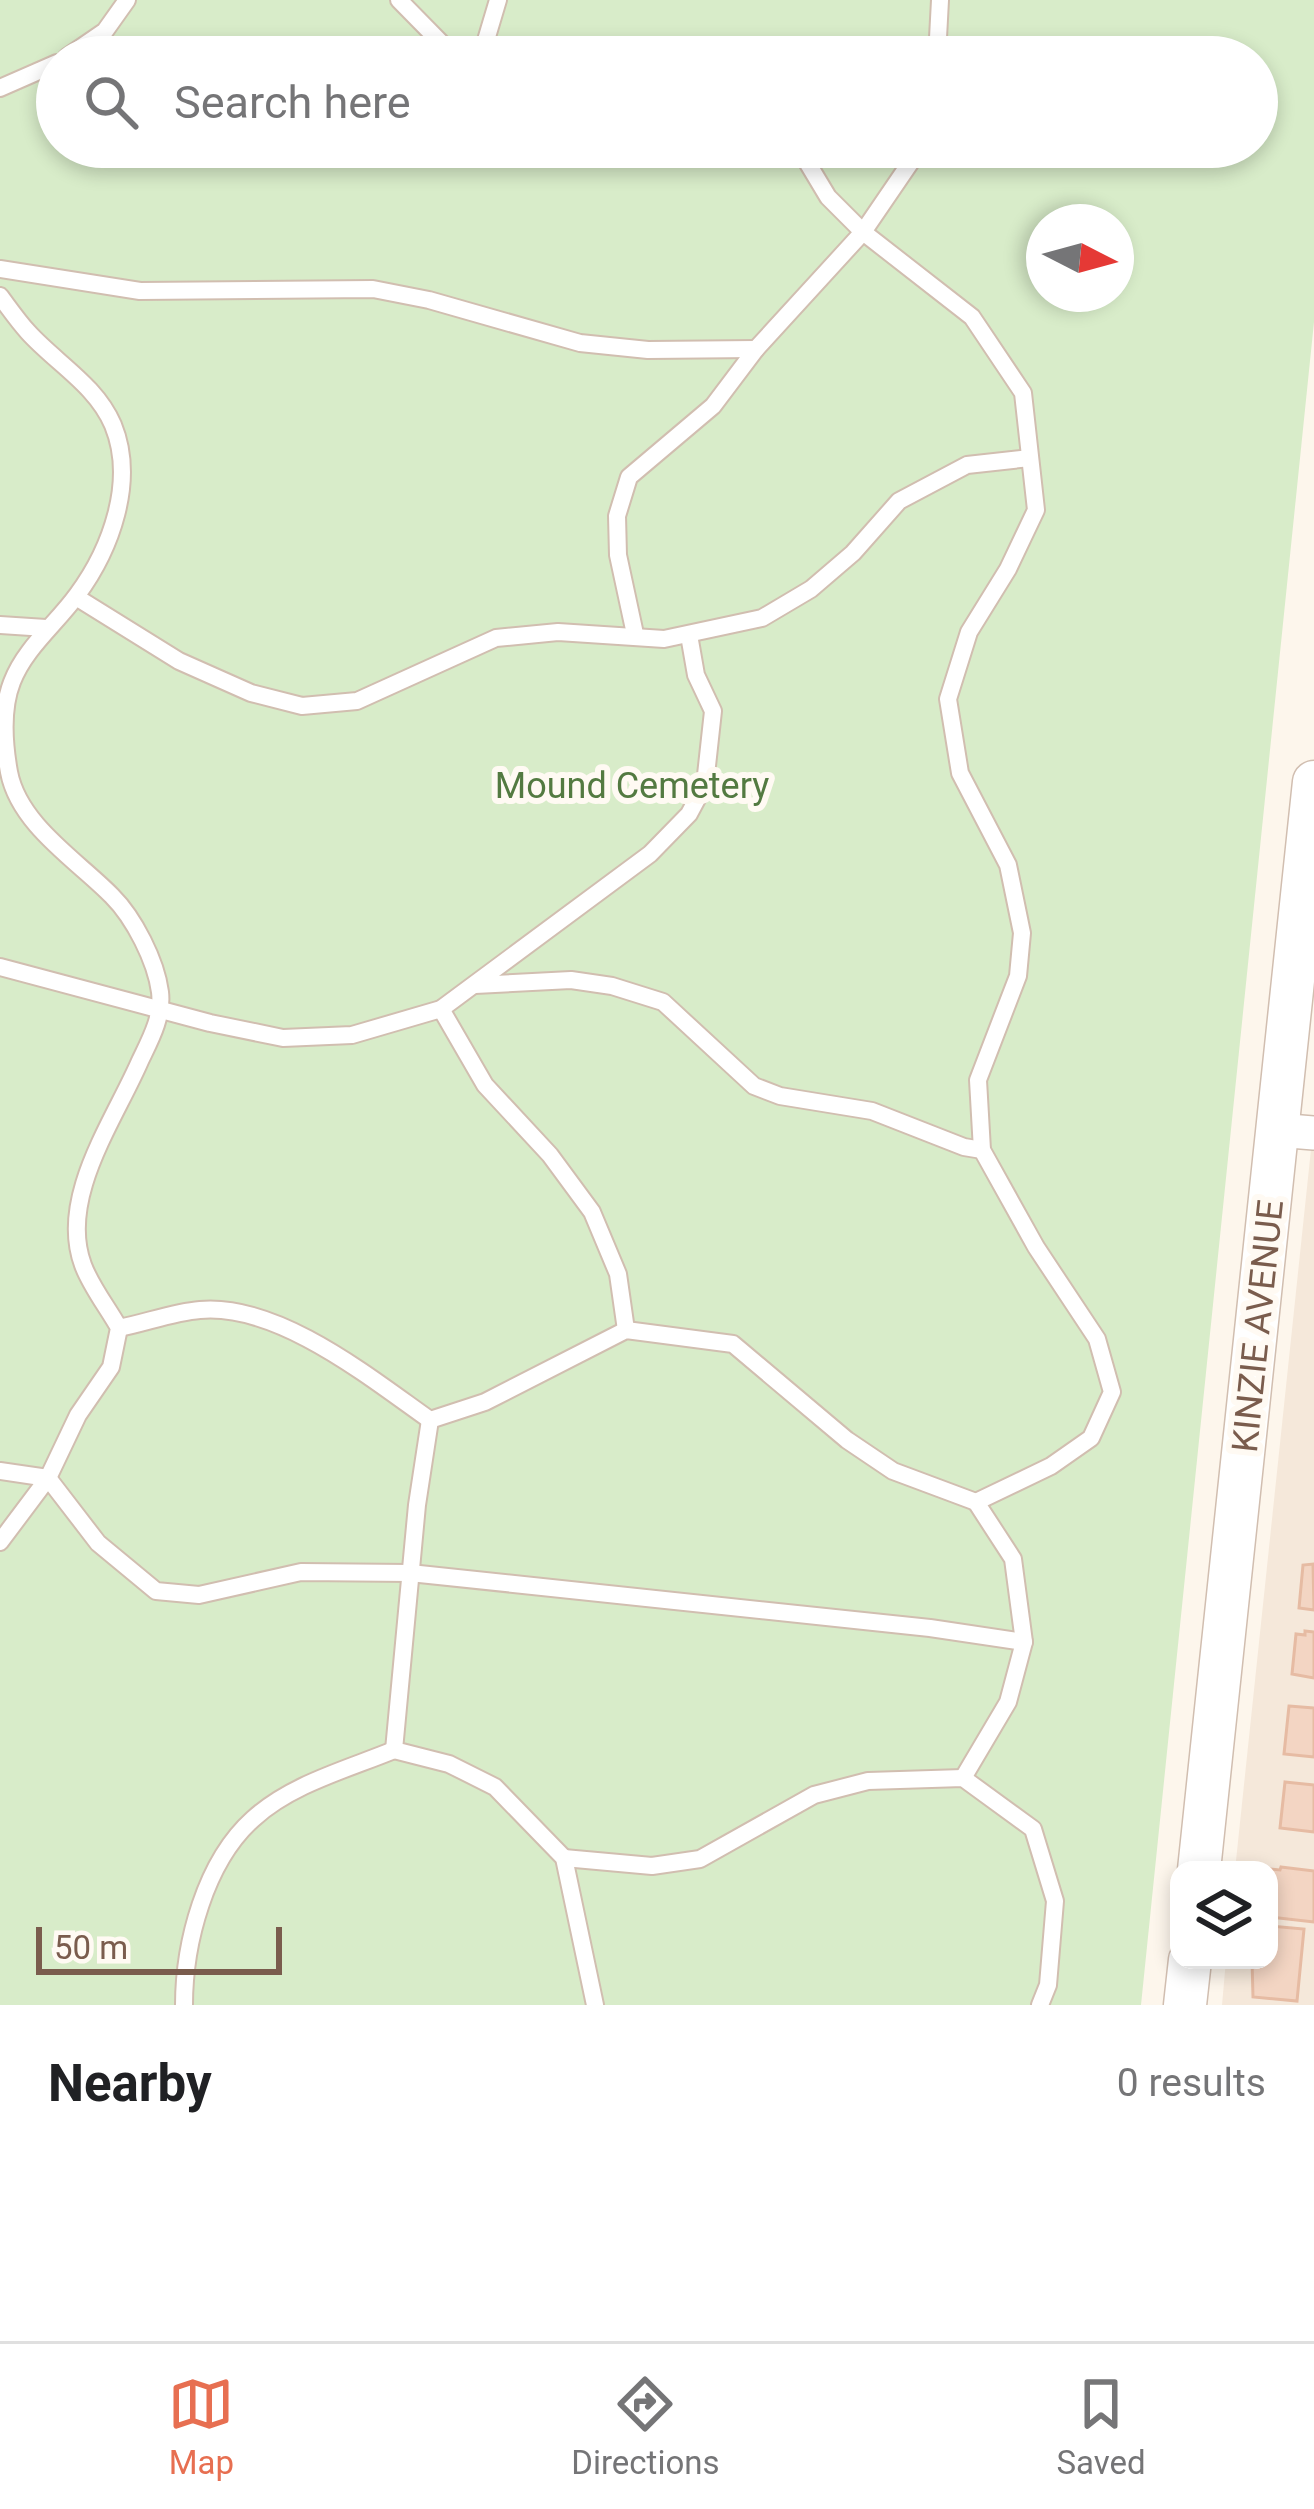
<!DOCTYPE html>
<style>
body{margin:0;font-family:Roboto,sans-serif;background:#f2f2f2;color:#202124}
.controls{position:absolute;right:36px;bottom:36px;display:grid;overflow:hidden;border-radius:24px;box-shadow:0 6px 18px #0003}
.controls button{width:108px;height:108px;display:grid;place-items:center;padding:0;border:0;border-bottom:3px solid #e0e0e0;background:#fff;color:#202124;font:60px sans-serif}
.compass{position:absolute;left:1026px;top:204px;width:108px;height:108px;border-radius:50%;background:#fff;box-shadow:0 6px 18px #0003;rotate:96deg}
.scale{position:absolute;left:36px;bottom:30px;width:246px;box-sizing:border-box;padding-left:12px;border:6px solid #7a5c4d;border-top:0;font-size:33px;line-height:42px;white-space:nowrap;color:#7a5c4d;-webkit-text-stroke:9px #fffaf3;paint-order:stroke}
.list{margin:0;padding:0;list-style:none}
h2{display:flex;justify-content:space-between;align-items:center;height:156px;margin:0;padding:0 48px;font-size:51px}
h2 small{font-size:39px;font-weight:400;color:#757577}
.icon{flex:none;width:66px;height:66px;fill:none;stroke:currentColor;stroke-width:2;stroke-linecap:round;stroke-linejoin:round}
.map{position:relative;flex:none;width:1314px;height:2005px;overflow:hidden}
.search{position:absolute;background:#fff;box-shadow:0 6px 18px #0003;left:36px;right:36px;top:36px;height:132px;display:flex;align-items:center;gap:30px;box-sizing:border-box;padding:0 42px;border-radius:66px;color:#757577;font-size:45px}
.sheet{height:336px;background:#fff}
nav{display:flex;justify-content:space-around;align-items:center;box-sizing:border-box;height:168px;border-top:3px solid #e0e0e0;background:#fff;font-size:33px;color:#757577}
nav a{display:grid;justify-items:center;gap:6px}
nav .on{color:#e76f51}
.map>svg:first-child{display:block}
.residential{fill:#f5e8da}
.green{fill:#d8ecc9;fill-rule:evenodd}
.building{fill:#f3d5c3;stroke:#e6bba3;stroke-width:3}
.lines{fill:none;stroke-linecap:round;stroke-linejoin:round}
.service-casing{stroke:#d1beb0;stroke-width:20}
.minor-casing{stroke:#d1beb0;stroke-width:36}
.tertiary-casing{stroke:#d1beb0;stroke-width:45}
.service{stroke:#fff;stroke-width:16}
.minor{stroke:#fff;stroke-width:33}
.tertiary{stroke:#fff;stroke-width:42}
.labels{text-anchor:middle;stroke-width:12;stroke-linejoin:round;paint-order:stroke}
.park-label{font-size:36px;fill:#537a41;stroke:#fffaf3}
.street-label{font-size:36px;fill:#7a5c4d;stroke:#fffaf3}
</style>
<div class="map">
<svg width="1314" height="2005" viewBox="0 0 1314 2005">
<rect width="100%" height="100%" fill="#fdf6ec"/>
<path class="residential" d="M 1314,1121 L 1314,2005 L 1222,2005 L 1226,1960 L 1269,1960 L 1269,1870 L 1235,1870 Z"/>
<path class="green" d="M 0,0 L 1314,0 L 1314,322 L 1141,2005 L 0,2005 ZM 57,57 L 1257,57 L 1257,147 L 57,147 ZM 1044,222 L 1116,222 L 1116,294 L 1044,294 Z"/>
<g class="building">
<path d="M 1313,1564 L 1314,1610 L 1299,1608 L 1303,1565 Z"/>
<path d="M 1305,1631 L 1314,1632 L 1314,1678 L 1292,1674 L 1296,1634 L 1305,1635 Z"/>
<path d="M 1289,1706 L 1314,1708 L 1314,1757 L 1284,1754 Z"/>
<path d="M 1285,1782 L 1314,1785 L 1314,1832 L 1280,1828 Z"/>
<path d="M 1281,1867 L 1314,1871 L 1314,1922 L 1269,1917 L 1271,1869 L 1280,1870 Z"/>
<path d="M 1269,1926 L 1304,1929 L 1297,2001 L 1253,1997 L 1252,1960 L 1269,1960 Z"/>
</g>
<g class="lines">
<defs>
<g id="service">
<path d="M 399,0 L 455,57"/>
<path d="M 67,57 L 105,31 L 127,0"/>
<path d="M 481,57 L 498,0"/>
<path d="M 624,57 L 632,57"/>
<path d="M 937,57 L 940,0"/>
<path d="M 0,88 L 57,63"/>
<path d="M 0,269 L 140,291 L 373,289 L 429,300 L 580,343 L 648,350 L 756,349"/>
<path d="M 0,296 C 9,308 18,321 28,332 C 56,363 96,385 113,425 C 136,481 111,549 77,595 C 56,624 25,648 12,682 C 1,710 4,744 9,772 C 19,825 78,861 112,896 C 134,918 156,961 160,992 C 163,1017 150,1040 140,1061 C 114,1121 58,1198 83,1265 C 91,1287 108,1308 119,1328 L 111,1367 L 78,1415 L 48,1478 L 0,1542"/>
<path d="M 76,597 L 179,661 L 251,693 L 302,706 L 357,701 L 496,638 L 558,632 L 664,639 L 762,618 L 811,589 L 853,553 L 899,501 L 967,465 L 1030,458"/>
<path d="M 0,625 L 46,628"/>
<path d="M 635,634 L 618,555 L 617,516 L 629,477 L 713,406 L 756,349 L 863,232 L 921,147"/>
<path d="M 0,967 L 210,1023 L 283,1038 L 352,1035 L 441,1009 L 650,854 L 689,814 L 705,784 L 713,711 L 696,675 L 689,635"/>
<path d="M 475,985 L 571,980 L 612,986 L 663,1002 L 754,1086 L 780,1096 L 872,1111 L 964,1147 L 982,1150"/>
<path d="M 441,1009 L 485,1085 L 550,1155 L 592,1212 L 618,1274 L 626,1330"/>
<path d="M 119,1328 C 145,1323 174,1312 200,1310 C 278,1303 369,1377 430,1420"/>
<path d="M 0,1471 L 48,1478 L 98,1543 L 156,1591 L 199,1595 L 301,1572 L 410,1573 L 930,1628 L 1024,1642"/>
<path d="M 963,1778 L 1008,1702 L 1024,1642 L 1013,1559 L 976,1502"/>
<path d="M 564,1858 L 652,1866 L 700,1859 L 814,1795 L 868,1781 L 963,1778 L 1033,1829 L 1055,1901 L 1048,1985 L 1040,2005"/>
<path d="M 184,2005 C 184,1943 205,1862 253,1819 C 291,1784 348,1769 394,1750"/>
<path d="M 595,2005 L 564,1858 L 495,1787 L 449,1764 L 394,1750 L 417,1505 L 430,1420 L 485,1402 L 626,1330 L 733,1344 L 847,1440 L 893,1471 L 976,1502 L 1051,1466 L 1091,1438 L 1112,1392 L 1097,1339 L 1036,1247 L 982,1150 L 978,1080 L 1018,976 L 1022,933 L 1008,865 L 960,773 L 948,699 L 969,632 L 1008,569 L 1036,510 L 1023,393 L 972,317 L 863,232 L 828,197 L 798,147"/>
</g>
<path id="minor" d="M 1277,1130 L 1314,1133"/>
<g id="tertiary">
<path d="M 1199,1870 L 1314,782"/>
<path d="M 1185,2005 L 1190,1960"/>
</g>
</defs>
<use href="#service" class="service-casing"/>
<use href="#minor" class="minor-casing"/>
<use href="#tertiary" class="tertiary-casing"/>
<use href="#service" class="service"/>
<use href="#minor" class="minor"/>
<use href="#tertiary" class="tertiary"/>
</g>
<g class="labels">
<g class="park-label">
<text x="632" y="798">Mound Cemetery</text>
</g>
<g class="street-label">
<text transform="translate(1257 1326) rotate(-84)" y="13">KINZIE AVENUE</text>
</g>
</g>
</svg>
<div class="controls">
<button><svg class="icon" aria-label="layers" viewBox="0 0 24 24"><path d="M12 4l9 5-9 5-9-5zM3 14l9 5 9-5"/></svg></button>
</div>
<svg class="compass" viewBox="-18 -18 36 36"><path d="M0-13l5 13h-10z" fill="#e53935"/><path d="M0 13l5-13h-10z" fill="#757577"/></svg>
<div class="scale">50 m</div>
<div class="search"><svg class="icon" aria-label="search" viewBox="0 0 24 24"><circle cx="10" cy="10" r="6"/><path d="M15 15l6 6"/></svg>Search here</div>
</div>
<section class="sheet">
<h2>Nearby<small>0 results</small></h2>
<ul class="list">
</ul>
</section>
<nav>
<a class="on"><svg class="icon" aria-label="map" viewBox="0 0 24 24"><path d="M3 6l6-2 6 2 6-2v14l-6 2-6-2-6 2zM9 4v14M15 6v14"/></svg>Map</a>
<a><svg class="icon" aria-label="directions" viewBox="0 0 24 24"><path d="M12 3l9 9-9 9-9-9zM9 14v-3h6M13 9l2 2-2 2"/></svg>Directions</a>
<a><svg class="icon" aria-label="saved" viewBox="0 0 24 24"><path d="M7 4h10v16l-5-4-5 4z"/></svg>Saved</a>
</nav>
